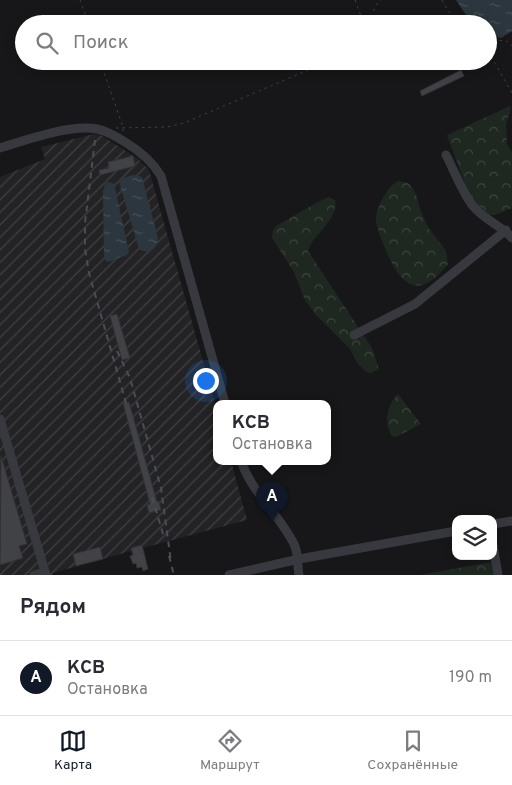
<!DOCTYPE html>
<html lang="ru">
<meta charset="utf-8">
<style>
body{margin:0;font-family:Overpass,sans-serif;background:#f2f2f3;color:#2b2b33}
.controls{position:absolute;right:15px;bottom:15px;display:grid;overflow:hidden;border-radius:10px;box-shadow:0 2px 12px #0003}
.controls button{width:45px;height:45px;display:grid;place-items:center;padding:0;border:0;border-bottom:1px solid #e1e1e2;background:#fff;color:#2b2b33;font:25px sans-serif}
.you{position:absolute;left:205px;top:380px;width:18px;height:18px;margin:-12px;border:4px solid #fff;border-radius:50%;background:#1a73e8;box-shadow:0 0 0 8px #1a73e833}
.badge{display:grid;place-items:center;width:32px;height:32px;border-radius:50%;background:#111827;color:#fff;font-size:16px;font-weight:700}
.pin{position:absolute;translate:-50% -41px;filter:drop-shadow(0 1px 2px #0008)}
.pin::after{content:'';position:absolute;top:26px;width:18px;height:15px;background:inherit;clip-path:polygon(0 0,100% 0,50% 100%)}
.popup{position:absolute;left:213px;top:400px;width:118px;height:65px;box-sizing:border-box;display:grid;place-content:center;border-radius:10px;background:#fff;filter:drop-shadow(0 1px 4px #0005);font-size:16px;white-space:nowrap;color:#7c7c81}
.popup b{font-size:19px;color:#2b2b33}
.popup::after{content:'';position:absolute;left:50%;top:100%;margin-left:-10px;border:10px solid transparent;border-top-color:#fff}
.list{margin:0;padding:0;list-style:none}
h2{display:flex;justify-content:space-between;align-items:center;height:65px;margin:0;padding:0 20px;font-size:21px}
h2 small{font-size:16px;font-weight:400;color:#7c7c81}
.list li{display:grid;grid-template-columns:32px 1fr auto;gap:15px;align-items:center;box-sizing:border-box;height:75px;padding:0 20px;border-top:1px solid #e1e1e2}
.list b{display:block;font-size:19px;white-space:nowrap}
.list p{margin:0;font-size:16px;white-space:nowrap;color:#7c7c81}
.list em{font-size:16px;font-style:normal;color:#7c7c81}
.icon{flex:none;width:28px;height:28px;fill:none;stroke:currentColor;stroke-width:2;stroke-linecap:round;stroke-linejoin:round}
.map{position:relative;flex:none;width:512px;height:575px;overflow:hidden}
.search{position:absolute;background:#fff;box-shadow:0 2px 12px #0003;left:15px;right:15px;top:15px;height:55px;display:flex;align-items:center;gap:12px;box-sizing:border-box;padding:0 18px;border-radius:28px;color:#7c7c81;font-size:19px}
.sheet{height:140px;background:#fff}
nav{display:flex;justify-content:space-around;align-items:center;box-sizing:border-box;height:70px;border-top:1px solid #e1e1e2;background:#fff;font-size:14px;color:#7c7c81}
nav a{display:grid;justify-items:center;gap:2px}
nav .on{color:#111827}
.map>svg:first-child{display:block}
.industrial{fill:url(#industrial-furrows)}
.forest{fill:url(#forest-crowns)}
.water{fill:url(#water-ripples)}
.building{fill:#414246;stroke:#313136}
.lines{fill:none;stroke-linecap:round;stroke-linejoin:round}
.path{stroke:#3e4046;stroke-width:1;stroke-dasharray:2.5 4;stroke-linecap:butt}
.minor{stroke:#38393f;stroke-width:9}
.rail{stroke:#4b4d54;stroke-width:2;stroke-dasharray:6 5;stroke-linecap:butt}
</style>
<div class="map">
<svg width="512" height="575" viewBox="0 0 512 575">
<defs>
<pattern id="industrial-furrows" width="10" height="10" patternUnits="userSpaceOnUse" patternTransform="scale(1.25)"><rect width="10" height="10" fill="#232326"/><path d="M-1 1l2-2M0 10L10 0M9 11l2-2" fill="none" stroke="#404043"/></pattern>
<pattern id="forest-crowns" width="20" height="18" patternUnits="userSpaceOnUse" patternTransform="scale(1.25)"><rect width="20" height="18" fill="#1f2820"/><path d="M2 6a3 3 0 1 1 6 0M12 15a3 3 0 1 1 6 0" fill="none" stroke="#3d453e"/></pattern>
<pattern id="water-ripples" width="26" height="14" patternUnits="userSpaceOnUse" patternTransform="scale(1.25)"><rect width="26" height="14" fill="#2c363e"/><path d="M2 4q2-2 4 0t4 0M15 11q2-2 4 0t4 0" fill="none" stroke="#485158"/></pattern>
</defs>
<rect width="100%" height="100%" fill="#171719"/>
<path class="industrial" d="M 94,134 L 102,136 L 137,158 L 149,170 L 217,411 L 217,461 L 231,461 L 247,520 L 143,548 L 148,569 L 143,571 L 142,567 L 137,568 L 136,564 L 133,564 L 130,556 L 133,555 L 131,551 L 53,573 L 53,575 L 0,575 L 0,177 L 45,159 L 41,147 Z"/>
<g class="forest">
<path d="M 510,106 L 511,108 L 506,124 L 507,144 L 512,153 L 512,208 L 495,215 L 488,215 L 471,200 L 447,135 Z"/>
<path d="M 399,181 L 408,183 L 413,188 L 417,197 L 420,209 L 428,227 L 446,251 L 448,264 C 420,299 403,289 387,253 C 384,245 376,228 376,219 C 376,208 388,184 399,181 Z"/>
<path d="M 329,197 L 335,200 C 339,220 312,235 308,251 L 372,348 L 379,369 L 371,373 L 365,371 L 356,361 L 350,349 L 315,314 L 304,298 L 294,272 L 272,238 L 273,231 L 276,226 L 318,202 Z"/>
<path d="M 398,394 L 421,424 L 396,437 L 392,436 C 383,423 387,405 398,394 Z"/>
<path d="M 491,562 L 493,575 L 420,575 Z"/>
</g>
<g class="water">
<path d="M 456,0 L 512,0 L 512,31 L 501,38 L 488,33 L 488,24 L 472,24 Z"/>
<path d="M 133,175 L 142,177 L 158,238 C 157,249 150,255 139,249 L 119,182 L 120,179 Z"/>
<path d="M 108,182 L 114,184 L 129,252 L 127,255 L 108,262 L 105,260 L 104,255 L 103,191 L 105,184 Z"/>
</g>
<g class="building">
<path d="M 461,70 L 464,76 L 422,96 L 420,91 Z"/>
<path d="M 133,156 L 135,166 L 100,175 L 99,170 L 109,168 L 108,162 Z"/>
<path d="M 117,314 L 130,358 L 122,360 L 110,316 Z"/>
<path d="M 129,402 L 157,502 L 159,501 L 161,510 L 149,513 L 147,505 L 150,504 L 123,403 Z"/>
<path d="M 1,456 L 27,544 L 19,546 L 23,558 L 0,565 Z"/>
<path d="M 142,545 L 148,569 L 143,571 L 142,567 L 137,568 L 136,563 L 133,564 L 130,556 L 133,555 L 131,548 Z"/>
<path d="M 100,547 L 103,559 L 76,566 L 73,554 Z"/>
</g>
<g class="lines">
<g class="path">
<path d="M 80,0 L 89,24"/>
<path d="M 355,0 L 364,24"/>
<path d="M 442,0 L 448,11 L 462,24"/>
<path d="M 372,24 C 371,16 374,5 381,0"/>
<path d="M 488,44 L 489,42 L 505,40 L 512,46"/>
<path d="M 488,51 L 512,93"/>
<path d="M 100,61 L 123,127 L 123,132"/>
<path d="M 116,128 L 167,127 L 184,123 L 329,61"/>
</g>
<g class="minor">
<path d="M 0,148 C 26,140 71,124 97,129 C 107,131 117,137 125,142 C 140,151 152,161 161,176 L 225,403"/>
<path d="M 446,155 C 454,170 463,194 473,206 C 484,220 501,225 512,238"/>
<path d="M 354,335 L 415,304 L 506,230"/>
<path d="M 0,419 L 46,575"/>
<path d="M 241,461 C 252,493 279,514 294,544 C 299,554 297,565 299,575"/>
<path d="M 493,524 L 512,521"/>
<path d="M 493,545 L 498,575"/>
<path d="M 34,575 L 45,572"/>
<path d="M 229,575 L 299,559 L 456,531"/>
</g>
<g class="rail">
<path d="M 95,140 L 85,223 L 85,249 L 89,273 L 126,403"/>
<path d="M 117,351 L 130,378 L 161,488 L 171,562"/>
<path d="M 152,497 L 163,534"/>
<path d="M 169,556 L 174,575"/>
</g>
</g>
</svg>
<div class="controls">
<button><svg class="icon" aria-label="layers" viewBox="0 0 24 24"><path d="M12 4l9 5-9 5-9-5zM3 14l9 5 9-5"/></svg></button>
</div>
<div class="you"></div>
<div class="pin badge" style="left:272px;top:522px">A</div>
<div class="popup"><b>КСВ</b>Остановка</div>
<div class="search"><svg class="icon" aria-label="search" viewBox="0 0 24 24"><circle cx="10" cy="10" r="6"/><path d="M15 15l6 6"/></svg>Поиск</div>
</div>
<section class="sheet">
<h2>Рядом<small></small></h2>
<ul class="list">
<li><span class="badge">A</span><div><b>КСВ</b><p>Остановка</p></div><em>190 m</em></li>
</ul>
</section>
<nav>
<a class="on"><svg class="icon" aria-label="map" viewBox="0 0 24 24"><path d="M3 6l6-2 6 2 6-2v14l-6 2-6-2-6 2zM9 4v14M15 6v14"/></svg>Карта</a>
<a><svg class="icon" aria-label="directions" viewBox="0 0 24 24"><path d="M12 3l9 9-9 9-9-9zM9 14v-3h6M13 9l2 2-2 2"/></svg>Маршрут</a>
<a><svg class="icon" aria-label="saved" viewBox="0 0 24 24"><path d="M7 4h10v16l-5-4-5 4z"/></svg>Сохранённые</a>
</nav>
